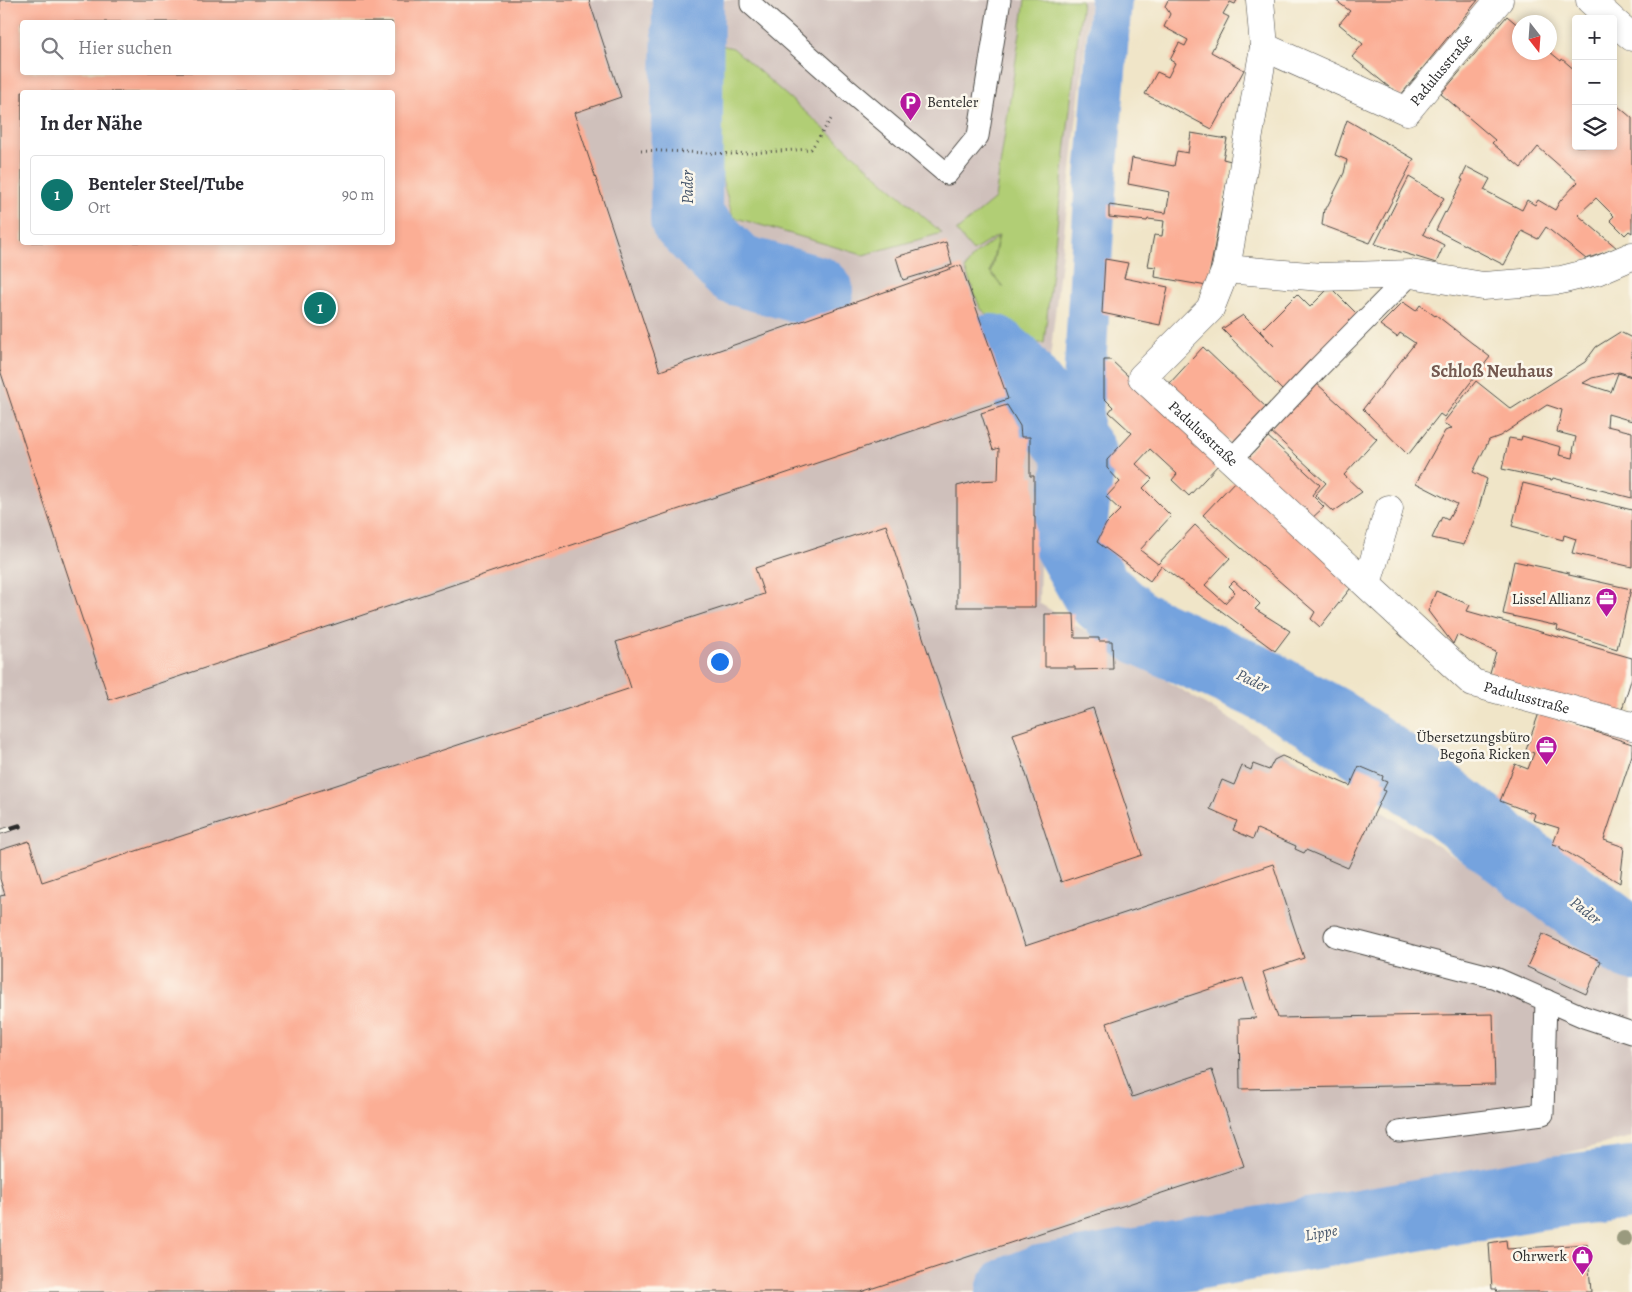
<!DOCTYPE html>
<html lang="de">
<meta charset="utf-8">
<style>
body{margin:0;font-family:Alegreya,serif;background:#f2f2f3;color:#2b2b33}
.controls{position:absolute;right:15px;top:15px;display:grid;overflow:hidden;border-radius:5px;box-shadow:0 2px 8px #0003}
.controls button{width:45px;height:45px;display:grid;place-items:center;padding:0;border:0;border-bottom:1px solid #e1e1e2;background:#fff;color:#2b2b33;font:25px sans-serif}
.compass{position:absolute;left:1512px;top:15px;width:45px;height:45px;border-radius:50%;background:#fff;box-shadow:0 2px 8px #0003;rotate:163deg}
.you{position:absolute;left:719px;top:661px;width:18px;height:18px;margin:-12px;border:4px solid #fff;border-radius:50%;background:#1a73e8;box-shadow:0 0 0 8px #1a73e833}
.badge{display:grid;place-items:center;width:32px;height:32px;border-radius:50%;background:#0f766e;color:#fff;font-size:16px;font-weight:700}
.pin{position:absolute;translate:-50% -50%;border:2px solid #fff;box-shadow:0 1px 5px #0006}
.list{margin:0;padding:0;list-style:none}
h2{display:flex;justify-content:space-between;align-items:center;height:65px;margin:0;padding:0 20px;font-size:21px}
h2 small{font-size:16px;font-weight:400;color:#7c7c81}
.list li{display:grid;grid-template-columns:32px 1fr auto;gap:15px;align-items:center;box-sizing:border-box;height:80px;margin:0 10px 10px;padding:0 10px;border:1px solid #e1e1e2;border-radius:5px}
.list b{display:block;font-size:19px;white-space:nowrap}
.list p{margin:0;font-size:16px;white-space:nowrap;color:#7c7c81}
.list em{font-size:16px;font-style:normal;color:#7c7c81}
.icon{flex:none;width:28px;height:28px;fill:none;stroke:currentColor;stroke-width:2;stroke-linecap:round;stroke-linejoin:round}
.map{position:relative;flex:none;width:1632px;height:1292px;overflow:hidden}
.search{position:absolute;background:#fff;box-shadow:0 2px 8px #0003;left:20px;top:20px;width:375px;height:55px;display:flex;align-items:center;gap:12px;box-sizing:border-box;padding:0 18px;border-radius:5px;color:#7c7c81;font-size:19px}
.panel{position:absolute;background:#fff;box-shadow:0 2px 8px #0003;left:20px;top:90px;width:375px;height:155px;border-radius:5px}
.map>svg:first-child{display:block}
.industrial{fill:#cfc0bb;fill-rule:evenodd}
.green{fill:#b1ce74;stroke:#6e7c50}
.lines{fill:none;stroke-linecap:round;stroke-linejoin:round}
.canal{stroke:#75a3de;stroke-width:42}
.river{stroke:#75a3de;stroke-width:72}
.building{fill:#fbae95;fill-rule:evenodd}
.service-casing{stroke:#494743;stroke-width:23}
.minor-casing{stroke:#494743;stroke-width:29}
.tertiary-casing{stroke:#494743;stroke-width:29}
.path{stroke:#494743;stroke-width:3;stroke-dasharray:1 4;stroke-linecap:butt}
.service{stroke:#fff;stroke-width:21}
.minor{stroke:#fff;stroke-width:28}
.tertiary{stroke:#fff;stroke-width:28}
.rail-casing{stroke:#2b2b2b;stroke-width:5.5}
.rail{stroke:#fbf7ec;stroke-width:4;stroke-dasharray:11;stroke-linecap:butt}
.tree{fill:#9a9a7e}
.labels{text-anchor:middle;stroke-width:5;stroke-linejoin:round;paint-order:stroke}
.street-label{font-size:15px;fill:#2b2b2b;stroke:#fbf7ec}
.poi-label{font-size:15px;fill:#2b2b2b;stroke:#fbf7ec;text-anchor:end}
.water-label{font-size:16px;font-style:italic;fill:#45556a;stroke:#fbf7ec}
.quarter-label{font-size:18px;font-weight:bold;fill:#745950;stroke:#fbf7ec}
</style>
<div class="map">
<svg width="1632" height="1292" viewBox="0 0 1632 1292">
<rect width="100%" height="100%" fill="#fbf7ec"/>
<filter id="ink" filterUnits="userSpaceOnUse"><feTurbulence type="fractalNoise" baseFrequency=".02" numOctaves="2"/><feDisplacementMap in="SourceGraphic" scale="10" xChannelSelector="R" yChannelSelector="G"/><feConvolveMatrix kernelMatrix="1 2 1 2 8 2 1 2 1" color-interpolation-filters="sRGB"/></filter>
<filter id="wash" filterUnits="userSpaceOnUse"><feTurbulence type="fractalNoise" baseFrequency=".0096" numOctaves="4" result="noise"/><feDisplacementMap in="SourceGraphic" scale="20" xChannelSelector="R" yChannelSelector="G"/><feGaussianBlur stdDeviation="1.12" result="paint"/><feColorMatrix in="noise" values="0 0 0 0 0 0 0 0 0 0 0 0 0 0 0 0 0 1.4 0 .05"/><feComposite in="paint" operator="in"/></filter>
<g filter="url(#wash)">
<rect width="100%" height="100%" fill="#f0e5c8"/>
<path class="industrial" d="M 0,0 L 1025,0 L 995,199 L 956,231 L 999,234 L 1065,0 L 1090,0 L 1044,413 L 1039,603 L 1632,964 L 1632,1137 L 996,1292 L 0,1292 ZM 22,22 L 392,22 L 392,72 L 22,72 ZM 716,45 L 733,48 L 942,233 ZM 22,92 L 392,92 L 392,242 L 22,242 Z"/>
<g class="green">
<path d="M 1025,0 L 1082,0 L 1044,343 L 1021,343 L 980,308 L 965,269 L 974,255 L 998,237 L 990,272 L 1004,288 L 991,272 L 999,235 L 973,251 L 956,231 L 995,199 Z"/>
<path d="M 716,44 L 733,48 L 942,233 L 863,255 L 733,217 L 713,147 Z"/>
</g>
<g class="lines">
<path class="canal" d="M 1080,454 L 1096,177 L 1111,0"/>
<g class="river">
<path d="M 688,0 L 686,219 L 735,269 L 817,292"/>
<path d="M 992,350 L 1009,364 L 1080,454 L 1069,543 L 1097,592 L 1135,626 L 1260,683 L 1331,722 L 1433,793 L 1632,945"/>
<path d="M 1012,1292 L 1040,1281 L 1537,1194 L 1632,1182"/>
</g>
</g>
<g id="blocks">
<g class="building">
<path d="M 0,0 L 589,0 L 621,97 L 574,113 L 660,371 L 961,265 L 1008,399 L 109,700 L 0,370 ZM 22,22 L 392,22 L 392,72 L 22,72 ZM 22,92 L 392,92 L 392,242 L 22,242 Z"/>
<path d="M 1168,0 L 1237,0 L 1235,4 L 1230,2 L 1223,14 L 1229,17 L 1211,52 L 1244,70 L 1212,129 L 1145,94 L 1157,72 L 1168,77 L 1175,63 L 1170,60 L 1179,43 L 1185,46 L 1188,40 L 1164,27 L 1170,14 L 1165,6 Z"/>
<path d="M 1335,0 L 1478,0 L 1400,96 L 1352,57 L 1363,44 L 1339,24 L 1350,11 Z"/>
<path d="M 1507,16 L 1520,27 L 1520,52 L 1550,52 L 1561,61 L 1562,59 L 1576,71 L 1576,146 L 1613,146 L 1613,102 L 1632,118 L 1632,233 L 1629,231 L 1625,235 L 1610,220 L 1614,216 L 1596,198 L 1578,215 L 1617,248 L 1586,259 L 1546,227 L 1538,239 L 1522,231 L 1504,265 L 1436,230 L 1445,212 L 1446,213 L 1463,180 L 1461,179 L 1467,167 L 1490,179 L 1484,190 L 1522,210 L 1527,200 L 1535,205 L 1538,200 L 1555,210 L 1560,201 L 1578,182 L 1538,147 L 1521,168 L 1492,143 L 1495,140 L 1441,94 Z"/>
<path d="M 1347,120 L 1414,159 L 1370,243 L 1322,225 L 1324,209 L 1326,209 L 1344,173 L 1347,160 L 1335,155 Z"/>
<path d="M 1191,133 L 1227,139 L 1223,159 L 1231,161 L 1207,286 L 1155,277 L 1156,267 L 1148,266 L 1154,235 L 1162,236 L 1164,221 L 1148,219 L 1147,221 L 1109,217 L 1109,205 L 1166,213 L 1170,192 L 1128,184 L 1132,158 L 1174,166 L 1177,151 L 1188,153 Z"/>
<path d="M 1409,177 L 1444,198 L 1423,234 L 1444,245 L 1436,263 L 1375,244 Z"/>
<path d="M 946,242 L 952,265 L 903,280 L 896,257 Z"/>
<path d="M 1105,259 L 1128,263 L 1124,278 L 1168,287 L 1160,325 L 1102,313 Z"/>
<path d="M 1330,287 L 1362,319 L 1286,394 L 1222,329 L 1243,315 L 1274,346 L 1260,331 L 1297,294 L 1310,307 Z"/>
<path d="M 1403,302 L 1416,311 L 1420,305 L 1435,316 L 1436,315 L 1490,357 L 1444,417 L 1440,414 L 1408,455 L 1363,409 L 1415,343 L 1400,333 L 1397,337 L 1380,325 Z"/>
<path d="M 1620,332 L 1632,338 L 1632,376 L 1619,372 L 1592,378 L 1583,383 L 1611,392 L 1618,373 L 1632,377 L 1632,421 L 1608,414 L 1607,426 L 1632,432 L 1632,498 L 1553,478 L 1552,480 L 1502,469 L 1509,438 L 1521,440 L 1522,436 L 1561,447 L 1559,455 L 1573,458 L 1574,452 L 1573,451 L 1576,437 L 1557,432 L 1562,410 L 1547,405 L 1500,436 L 1489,440 L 1473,472 L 1487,479 L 1478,511 L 1464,545 L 1432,538 L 1442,517 L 1448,520 L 1457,504 L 1416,483 L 1445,431 L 1452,428 L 1443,423 L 1476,381 L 1511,409 L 1585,362 L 1596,347 Z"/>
<path d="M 1203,347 L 1269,410 L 1235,447 L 1169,384 Z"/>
<path d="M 1104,360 L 1111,360 L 1220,463 L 1189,496 L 1172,480 L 1177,474 L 1150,449 L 1136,464 L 1152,479 L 1143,488 L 1171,516 L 1140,550 L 1158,564 L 1195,525 L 1230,558 L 1205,585 L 1225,603 L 1235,592 L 1229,586 L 1234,581 L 1244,590 L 1245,589 L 1260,604 L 1255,609 L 1290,631 L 1275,651 L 1161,566 L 1150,581 L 1097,542 L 1106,524 L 1120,510 L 1106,497 L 1120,482 L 1107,468 L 1107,460 L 1132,433 L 1109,412 L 1113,407 L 1104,398 Z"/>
<path d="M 1314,381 L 1377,439 L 1344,475 L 1362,492 L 1333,512 L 1315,495 L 1326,483 L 1269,430 Z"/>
<path d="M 1007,405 L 1020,426 L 1021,437 L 1030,437 L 1030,476 L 1034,476 L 1034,517 L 1035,517 L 1035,607 L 957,607 L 957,486 L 977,481 L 998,480 L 999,448 L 993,450 L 981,413 Z"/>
<path d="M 1265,434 L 1320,485 L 1312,495 L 1324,507 L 1310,520 L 1244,457 Z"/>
<path d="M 1237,479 L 1354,584 L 1320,627 L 1311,619 L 1315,612 L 1203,515 Z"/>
<path d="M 1523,483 L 1632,510 L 1632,567 L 1572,553 L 1576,539 L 1564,535 L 1563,540 L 1512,526 Z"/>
<path d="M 886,525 L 1025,946 L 1273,864 L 1304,958 L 1263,972 L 1278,1018 L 1493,1014 L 1495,1084 L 1240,1089 L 1239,1019 L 1256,1018 L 1243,978 L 1107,1023 L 1132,1097 L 1212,1070 L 1244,1166 L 861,1292 L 0,1292 L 0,896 L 5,895 L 0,879 L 0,850 L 29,841 L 42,882 L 631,688 L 616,642 L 764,594 L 755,568 Z"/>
<path d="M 1514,561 L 1569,573 L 1569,575 L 1631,589 L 1617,649 L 1557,630 L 1558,626 L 1503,614 Z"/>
<path d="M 1436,591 L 1470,605 L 1467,611 L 1632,658 L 1632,677 L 1620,716 L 1489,676 L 1496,652 L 1457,635 L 1453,644 L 1428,611 Z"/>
<path d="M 1045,614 L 1074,614 L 1075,638 L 1099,638 L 1099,641 L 1112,641 L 1113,669 L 1075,670 L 1075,667 L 1045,667 Z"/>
<path d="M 1093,708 L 1142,855 L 1061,882 L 1013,734 Z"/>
<path d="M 1539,713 L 1632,744 L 1632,755 L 1604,840 L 1624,847 L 1620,883 L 1560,848 L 1560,846 L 1553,844 L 1559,828 L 1533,820 L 1535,814 L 1500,801 L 1515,764 L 1528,769 L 1534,753 L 1526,750 Z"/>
<path d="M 1282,756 L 1350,786 L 1359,766 L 1383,776 L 1382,780 L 1387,782 L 1383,790 L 1385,791 L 1348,868 L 1306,850 L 1304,853 L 1295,849 L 1296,846 L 1257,829 L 1253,839 L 1233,830 L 1237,821 L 1210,809 L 1222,780 L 1234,785 L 1242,766 L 1251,770 L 1253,764 L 1269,770 L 1274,760 Z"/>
<path d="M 1542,934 L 1601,961 L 1586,994 L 1527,967 Z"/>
<path d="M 1506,1240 L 1507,1249 L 1587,1244 L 1591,1292 L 1497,1292 L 1496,1289 L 1492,1289 L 1489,1243 Z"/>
</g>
</g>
</g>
<g filter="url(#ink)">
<use href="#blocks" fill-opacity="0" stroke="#494743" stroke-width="1"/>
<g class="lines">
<defs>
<g id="service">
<path d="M 751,0 L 751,4 L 849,91 L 947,174 L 978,136 L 1000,0"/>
<path d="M 1232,459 L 1318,368 L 1411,274"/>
<path d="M 1335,936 L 1493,977 L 1584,1017 L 1632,1033"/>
<path d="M 1399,1132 L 1543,1114 L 1546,1000"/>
</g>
<g id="minor">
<path id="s1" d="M 1260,0 L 1264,47 L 1226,269 L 1210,309 L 1142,377 L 1473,683 L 1632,726"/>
<path id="s2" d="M 1264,47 L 1407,111 L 1499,0"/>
<path d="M 1226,269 L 1321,277 L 1411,274 L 1483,286 L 1561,280 L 1597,271 L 1632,256"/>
<path d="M 1367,584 L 1389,509"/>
</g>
<g id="tertiary">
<path d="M 1590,0 L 1611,19"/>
<path d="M 1613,21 L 1632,37"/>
</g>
</defs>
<use href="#service" class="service-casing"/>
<use href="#minor" class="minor-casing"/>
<use href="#tertiary" class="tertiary-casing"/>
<path class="path" d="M 641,150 L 731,154 L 811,149 L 831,119"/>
<use href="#service" class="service"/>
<use href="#minor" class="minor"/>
<use href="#tertiary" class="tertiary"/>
<defs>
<path id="rail" d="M 0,832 L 19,826"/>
</defs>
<use href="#rail" class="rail-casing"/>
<use href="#rail" class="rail"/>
</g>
<circle class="tree" cx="1624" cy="1239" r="8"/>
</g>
<defs>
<symbol id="parking-pin" viewBox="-11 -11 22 30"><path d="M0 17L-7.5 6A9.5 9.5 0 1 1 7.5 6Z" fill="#b5179e" stroke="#fbf7ec"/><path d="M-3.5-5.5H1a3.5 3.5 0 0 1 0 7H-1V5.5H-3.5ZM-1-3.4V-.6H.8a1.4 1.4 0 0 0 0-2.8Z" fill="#fff"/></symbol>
<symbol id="office-pin" viewBox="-11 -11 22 30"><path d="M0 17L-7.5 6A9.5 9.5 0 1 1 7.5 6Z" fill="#b5179e" stroke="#fbf7ec"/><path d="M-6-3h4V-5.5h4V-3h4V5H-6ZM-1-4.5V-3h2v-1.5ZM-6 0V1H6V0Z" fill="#fff"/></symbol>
<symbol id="shop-pin" viewBox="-11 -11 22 30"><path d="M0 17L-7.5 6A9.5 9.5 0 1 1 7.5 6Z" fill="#b5179e" stroke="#fbf7ec"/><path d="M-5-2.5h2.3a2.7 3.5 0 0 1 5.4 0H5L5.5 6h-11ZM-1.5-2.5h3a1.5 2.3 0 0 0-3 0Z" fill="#fff"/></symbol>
</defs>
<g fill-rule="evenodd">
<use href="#parking-pin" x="898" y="90" width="25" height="34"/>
<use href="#office-pin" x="1594" y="586" width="25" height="34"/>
<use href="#office-pin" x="1534" y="734" width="25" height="34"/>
<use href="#shop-pin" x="1570" y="1244" width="25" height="34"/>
</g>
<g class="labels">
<g class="street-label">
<text dy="5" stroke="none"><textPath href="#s2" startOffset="210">Padulusstraße</textPath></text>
<text dy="5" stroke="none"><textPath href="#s1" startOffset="495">Padulusstraße</textPath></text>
<text dy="5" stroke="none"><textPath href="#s1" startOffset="918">Padulusstraße</textPath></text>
</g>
<g class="poi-label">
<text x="927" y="107" text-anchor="start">Benteler</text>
<text x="1591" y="604">Lissel Allianz</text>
<text x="1530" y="742">Übersetzungsbüro<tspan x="1530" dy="17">Begoña Ricken</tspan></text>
<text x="1567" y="1261">Ohrwerk</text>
</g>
<g class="water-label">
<text transform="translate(687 187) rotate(-90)" y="6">Pader</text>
<text transform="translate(1253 680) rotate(26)" y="6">Pader</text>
<text transform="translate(1586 910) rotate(38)" y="6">Pader</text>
<text transform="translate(1321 1232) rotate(-10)" y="6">Lippe</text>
</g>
<g class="quarter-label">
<text x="1492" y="377">Schloß Neuhaus</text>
</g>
</g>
</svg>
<div class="controls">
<button>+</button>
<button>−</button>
<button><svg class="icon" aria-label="layers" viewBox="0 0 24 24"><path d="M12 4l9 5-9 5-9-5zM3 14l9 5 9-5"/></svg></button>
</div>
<svg class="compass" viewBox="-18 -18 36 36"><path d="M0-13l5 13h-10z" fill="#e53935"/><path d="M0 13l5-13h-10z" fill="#7c7c81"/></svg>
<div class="you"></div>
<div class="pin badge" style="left:320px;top:308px">1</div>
<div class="search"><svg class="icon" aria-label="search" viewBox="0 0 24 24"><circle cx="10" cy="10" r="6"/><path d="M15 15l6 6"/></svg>Hier suchen</div>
<section class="panel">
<h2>In der Nähe<small></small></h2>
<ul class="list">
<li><span class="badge">1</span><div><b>Benteler Steel/Tube</b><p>Ort</p></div><em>90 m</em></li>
</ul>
</section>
</div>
